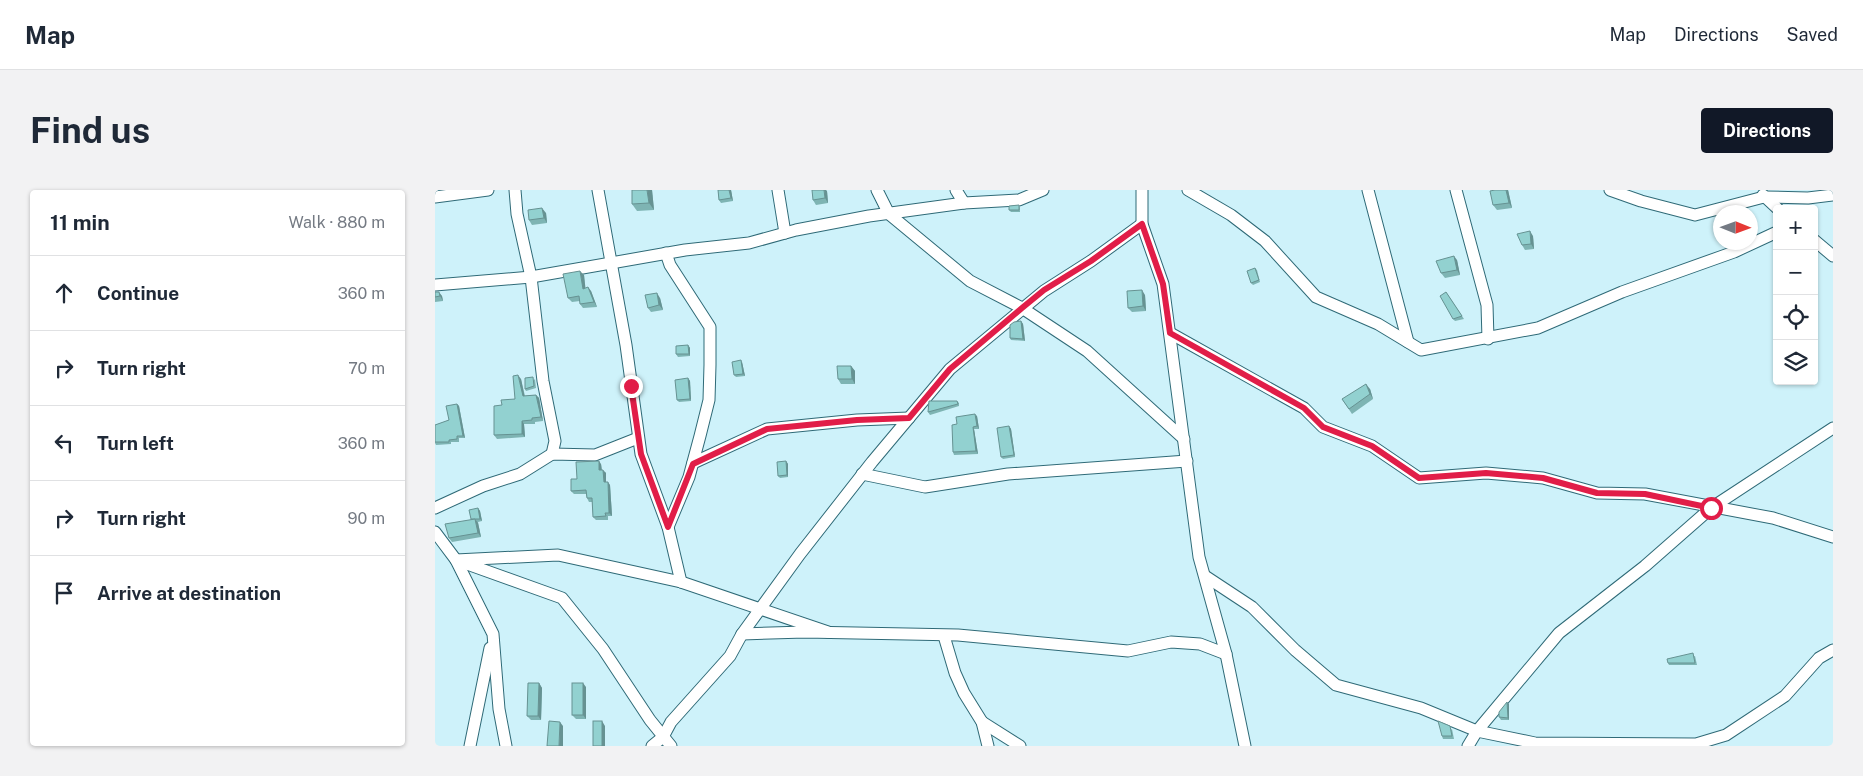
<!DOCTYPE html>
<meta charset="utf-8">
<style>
body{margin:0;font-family:"Public Sans",sans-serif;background:#f2f2f3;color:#1f2937}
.controls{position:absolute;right:15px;top:15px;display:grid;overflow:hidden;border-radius:5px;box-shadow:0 1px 4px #0004}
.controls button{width:45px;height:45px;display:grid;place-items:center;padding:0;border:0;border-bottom:1px solid #e0e1e3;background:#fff;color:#1f2937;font:25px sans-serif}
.compass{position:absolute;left:1278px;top:15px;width:45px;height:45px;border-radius:50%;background:#fff;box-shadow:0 1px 4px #0004;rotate:91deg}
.stop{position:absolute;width:15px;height:15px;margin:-11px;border:4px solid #e11d48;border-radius:50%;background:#fff}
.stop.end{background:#e11d48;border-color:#fff;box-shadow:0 1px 5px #0008}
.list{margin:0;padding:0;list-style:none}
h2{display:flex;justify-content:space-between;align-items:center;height:65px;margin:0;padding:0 20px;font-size:21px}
h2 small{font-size:16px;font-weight:400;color:#747a83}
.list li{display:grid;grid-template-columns:32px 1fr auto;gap:15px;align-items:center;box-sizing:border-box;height:75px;padding:0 20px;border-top:1px solid #e0e1e3}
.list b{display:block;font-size:19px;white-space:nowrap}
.list em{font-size:16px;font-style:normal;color:#747a83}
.icon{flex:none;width:28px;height:28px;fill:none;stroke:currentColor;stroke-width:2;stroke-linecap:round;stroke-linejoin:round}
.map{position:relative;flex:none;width:1398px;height:556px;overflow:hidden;border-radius:5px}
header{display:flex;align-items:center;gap:30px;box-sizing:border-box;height:70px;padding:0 25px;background:#fff;border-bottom:1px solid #e0e1e3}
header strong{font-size:24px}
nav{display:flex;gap:28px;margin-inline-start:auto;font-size:18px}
.intro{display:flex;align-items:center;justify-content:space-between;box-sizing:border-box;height:120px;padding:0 30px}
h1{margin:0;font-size:35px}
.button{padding:12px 22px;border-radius:5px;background:#111827;color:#fff;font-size:18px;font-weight:700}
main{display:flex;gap:30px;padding:0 30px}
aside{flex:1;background:#fff;border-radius:5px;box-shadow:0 1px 4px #0004}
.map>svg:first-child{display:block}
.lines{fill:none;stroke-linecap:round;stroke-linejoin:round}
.minor-casing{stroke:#2f6a77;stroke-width:13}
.minor{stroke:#fff;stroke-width:11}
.wall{fill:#7eb4b3}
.shaded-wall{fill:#669292}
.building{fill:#92d1d0;stroke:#669292}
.route{stroke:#e11d48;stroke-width:6}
</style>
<header>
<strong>Map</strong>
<nav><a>Map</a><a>Directions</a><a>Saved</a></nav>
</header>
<div class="intro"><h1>Find us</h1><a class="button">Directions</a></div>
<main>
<aside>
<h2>11 min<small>Walk · 880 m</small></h2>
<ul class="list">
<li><svg class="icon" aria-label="ahead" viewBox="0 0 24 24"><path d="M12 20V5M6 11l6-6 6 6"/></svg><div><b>Continue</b></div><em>360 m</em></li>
<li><svg class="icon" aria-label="right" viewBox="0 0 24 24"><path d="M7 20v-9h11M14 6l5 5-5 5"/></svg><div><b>Turn right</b></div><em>70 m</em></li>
<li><svg class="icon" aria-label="left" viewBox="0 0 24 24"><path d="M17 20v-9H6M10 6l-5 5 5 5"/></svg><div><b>Turn left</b></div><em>360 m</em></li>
<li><svg class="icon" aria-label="right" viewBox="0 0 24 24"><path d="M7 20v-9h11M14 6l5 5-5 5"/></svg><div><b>Turn right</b></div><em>90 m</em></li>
<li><svg class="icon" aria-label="arrive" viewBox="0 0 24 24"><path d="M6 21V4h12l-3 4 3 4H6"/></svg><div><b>Arrive at destination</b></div></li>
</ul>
</aside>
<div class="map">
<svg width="1398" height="556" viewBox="0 0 1398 556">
<rect width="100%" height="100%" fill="#cef2fa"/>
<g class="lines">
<defs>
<g id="minor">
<path d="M 80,0 L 82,24 L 96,87 L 108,191 L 120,251 L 117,264"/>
<path d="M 163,0 L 191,155 L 206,264 L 233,337 L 246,392"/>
<path d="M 343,0 L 350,43"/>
<path d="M 442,0 L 454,24 L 535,91 L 587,118 L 652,161 L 749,249"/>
<path d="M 521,0 L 529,13"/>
<path d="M 707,0 L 707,34 L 728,94 L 764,367 L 791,464 L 810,556"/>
<path d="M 753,0 L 796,25 L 830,51 L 881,107 L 943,134 L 986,160 L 1103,138 L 1187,102 L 1299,62 L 1342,42"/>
<path d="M 933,0 L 973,152"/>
<path d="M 1021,0 L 1052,115 L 1053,149"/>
<path d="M 1175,0 L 1206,11 L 1260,25 L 1329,7 L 1373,8 L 1398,5"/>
<path d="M 1328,5 L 1343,19"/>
<path d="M 0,7 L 53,0"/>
<path d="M 1379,50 L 1398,66"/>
<path d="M 231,63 L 235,75 L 275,137 L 275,175 L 274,210 L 265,246 L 254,287 L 233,337"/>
<path d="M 0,95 L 96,87 L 250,60 L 314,53 L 361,40 L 434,26 L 529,13 L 584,10 L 608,0"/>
<path d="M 735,143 L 869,218 L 888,237 L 937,256 L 984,288 L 1051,283 L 1108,288 L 1162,303 L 1210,304 L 1338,328 L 1398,347"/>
<path d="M 258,273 L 332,239 L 422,230 L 474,228"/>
<path d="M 427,284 L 490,297 L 573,284 L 752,271"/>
<path d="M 0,318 L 48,296 L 85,284 L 117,264 L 160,265 L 203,248"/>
<path d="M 0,342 L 21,370 L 127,408 L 168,459 L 215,530 L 236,556"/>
<path d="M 770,386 L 817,417 L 860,460 L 901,495 L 986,518 L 1042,541 L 1100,553 L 1261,554 L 1291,545 L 1350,506 L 1384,468 L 1398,460"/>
<path d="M 307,444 L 370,442 L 523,445 L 693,461 L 736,452 L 765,454 L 791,464"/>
<path d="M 509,446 L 520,483 L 529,503 L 547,532 L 553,556"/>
<path d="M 547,532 L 585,556"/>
<path d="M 35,556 L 55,458"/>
<path d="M 71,556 L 64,519 L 58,444 L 21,370 L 123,365 L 246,392 L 393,442"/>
<path d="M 217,556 L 228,547 L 236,532 L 295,466 L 307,444 L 365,364 L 437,272 L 515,179 L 609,101 L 656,71 L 707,34"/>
<path d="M 1033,556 L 1042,541 L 1124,443 L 1210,376 L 1276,318 L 1398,238"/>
</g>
</defs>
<use href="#minor" class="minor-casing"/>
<use href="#minor" class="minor"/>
</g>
<g class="wall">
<path d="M 217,0 L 219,20 L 202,21 L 197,14 Z"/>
<path d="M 283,0 L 296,0 L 298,11 L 286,13 L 284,10 Z"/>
<path d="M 1073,0 L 1077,18 L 1062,20 L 1058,15 Z"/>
<path d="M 392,1 L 393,13 L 381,15 L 378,10 Z"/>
<path d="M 585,17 L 585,22 L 576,22 L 574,20 Z"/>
<path d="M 111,23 L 112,33 L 97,35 L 94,30 Z"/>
<path d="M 1098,46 L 1099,59 L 1090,60 L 1087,55 Z"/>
<path d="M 1022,70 L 1025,85 L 1010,88 L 1006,83 Z"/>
<path d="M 820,78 L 822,80 L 825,92 L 818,95 L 816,93 Z"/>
<path d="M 149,85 L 150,98 L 156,101 L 162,117 L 148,118 L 145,114 L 145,111 L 137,112 L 133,108 Z"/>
<path d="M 0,102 L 7,106 L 8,111 L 0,112 Z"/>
<path d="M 1011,102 L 1029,129 L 1020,131 L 1018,129 Z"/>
<path d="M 710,105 L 711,121 L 697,122 L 693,118 Z"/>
<path d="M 225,108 L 228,120 L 216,122 L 213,118 Z"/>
<path d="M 586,131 L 588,134 L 590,151 L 576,150 L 575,148 Z"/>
<path d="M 253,155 L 255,158 L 255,166 L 243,167 L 241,164 Z"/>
<path d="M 307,172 L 310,186 L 301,187 L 299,185 Z"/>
<path d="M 416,176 L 420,181 L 420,194 L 406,194 L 403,189 Z"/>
<path d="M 253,188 L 255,191 L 256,211 L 244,212 L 242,210 Z"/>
<path d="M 86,189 L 90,206 L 101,205 L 104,208 L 108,231 L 100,232 L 100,234 L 89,234 L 90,247 L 62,249 L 59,245 L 67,215 L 80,209 Z"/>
<path d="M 100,189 L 101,198 L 91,201 L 90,199 Z"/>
<path d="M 935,199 L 938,209 L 917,224 L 907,209 Z"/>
<path d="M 522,211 L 524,213 L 524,216 L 495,225 L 493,222 Z"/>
<path d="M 22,214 L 24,216 L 30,248 L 24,248 L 24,252 L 16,252 L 16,254 L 1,255 L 0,253 L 0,235 L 14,230 Z"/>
<path d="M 542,226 L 544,239 L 539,239 L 543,264 L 519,265 L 518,262 L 522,234 Z"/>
<path d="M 574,236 L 576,239 L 580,267 L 568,269 L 566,267 Z"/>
<path d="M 351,271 L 353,274 L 353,287 L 345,288 L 343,286 Z"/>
<path d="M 166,274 L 167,280 L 171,283 L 171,292 L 175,295 L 177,326 L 173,326 L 173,330 L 161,330 L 158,327 L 157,312 L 154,312 L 152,308 L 151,304 L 139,304 L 136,301 L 142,289 Z"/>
<path d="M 43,318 L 45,321 L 47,331 L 43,332 L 46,347 L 17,352 L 14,348 L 36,329 Z"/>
<path d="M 1260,466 L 1262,475 L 1234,475 L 1233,473 Z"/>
<path d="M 104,493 L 107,498 L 106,530 L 96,530 L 92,526 Z"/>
<path d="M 151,497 L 151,529 L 141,529 L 137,525 Z"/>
<path d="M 1074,514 L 1074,530 L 1066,530 L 1064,527 Z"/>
<path d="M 1017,539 L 1019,549 L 1008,549 L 1007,546 Z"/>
</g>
<g class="shaded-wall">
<path d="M 212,0 L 217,0 L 219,20 L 214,13 Z"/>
<path d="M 294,0 L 296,0 L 298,11 L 296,8 Z"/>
<path d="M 389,0 L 391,0 L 392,1 L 393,13 L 390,8 Z"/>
<path d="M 1071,0 L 1073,0 L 1077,18 L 1074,13 Z"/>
<path d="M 107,18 L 111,23 L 112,33 L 109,28 Z"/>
<path d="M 1095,41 L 1098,46 L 1099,59 L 1096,54 Z"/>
<path d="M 1019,66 L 1022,70 L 1025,85 L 1022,80 Z"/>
<path d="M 145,81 L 149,85 L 151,103 L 148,99 Z"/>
<path d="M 153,97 L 156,101 L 162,117 L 159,112 Z"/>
<path d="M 707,100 L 710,105 L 711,121 L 708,116 Z"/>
<path d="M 4,102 L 7,106 L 8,111 L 5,106 Z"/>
<path d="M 222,103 L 225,108 L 228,120 L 224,115 Z"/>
<path d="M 586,131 L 588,134 L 590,151 L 588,149 Z"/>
<path d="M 253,155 L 255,158 L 255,166 L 254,164 Z"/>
<path d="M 306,170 L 307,172 L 310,186 L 308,184 Z"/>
<path d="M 416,176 L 420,181 L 420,194 L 417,189 Z"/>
<path d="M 83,185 L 86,189 L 90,209 L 88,206 Z"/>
<path d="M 253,188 L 255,191 L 256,211 L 255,209 Z"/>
<path d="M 931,194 L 935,199 L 938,209 L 935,204 Z"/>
<path d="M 101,205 L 104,208 L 108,231 L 106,227 Z"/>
<path d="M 22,214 L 24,216 L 30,248 L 28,246 Z"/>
<path d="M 540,224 L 542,226 L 544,239 L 542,236 Z"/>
<path d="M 87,231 L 89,234 L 90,247 L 87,244 Z"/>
<path d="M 574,236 L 576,239 L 580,267 L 579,265 Z"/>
<path d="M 538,237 L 539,239 L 543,264 L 541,261 Z"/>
<path d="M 164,271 L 166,274 L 167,283 L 164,280 Z"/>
<path d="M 351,271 L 353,274 L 353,287 L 352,285 Z"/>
<path d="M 168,280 L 171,283 L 171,296 L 169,292 Z"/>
<path d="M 173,292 L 175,295 L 177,326 L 174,323 Z"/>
<path d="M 43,318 L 45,321 L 47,331 L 45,329 Z"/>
<path d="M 40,329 L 43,333 L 46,347 L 43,343 Z"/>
<path d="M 104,493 L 107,498 L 106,530 L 103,526 Z"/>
<path d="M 148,493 L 151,497 L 151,529 L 148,525 Z"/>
<path d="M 1072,512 L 1074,514 L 1074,530 L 1073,528 Z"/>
<path d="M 167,531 L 170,536 L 170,556 L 167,556 Z"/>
<path d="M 125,532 L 128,536 L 128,556 L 124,556 Z"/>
</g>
<g class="building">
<path d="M 197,0 L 212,0 L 214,13 L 197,14 Z"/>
<path d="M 283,0 L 294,0 L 296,8 L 284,10 Z"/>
<path d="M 377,0 L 389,0 L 390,8 L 378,10 Z"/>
<path d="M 1060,0 L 1071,0 L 1074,13 L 1058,15 L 1055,1 Z"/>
<path d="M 584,15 L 584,20 L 574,20 L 574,16 Z"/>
<path d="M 107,18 L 109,28 L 94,30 L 93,20 Z"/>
<path d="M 1095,41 L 1096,54 L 1087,55 L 1082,44 Z"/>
<path d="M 1019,66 L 1022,80 L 1006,83 L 1001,71 Z"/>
<path d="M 820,78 L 824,90 L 816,93 L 812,81 Z"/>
<path d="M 145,81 L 148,99 L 153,97 L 159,112 L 145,114 L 144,106 L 133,108 L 128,84 Z"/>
<path d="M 707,100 L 708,116 L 693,118 L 692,101 Z"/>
<path d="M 0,102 L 4,102 L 5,106 L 0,107 Z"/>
<path d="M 1011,102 L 1027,126 L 1018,129 L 1005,106 Z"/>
<path d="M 222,103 L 224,115 L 213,118 L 210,105 Z"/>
<path d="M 586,131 L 588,149 L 575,148 L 575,135 L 579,132 Z"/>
<path d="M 253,155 L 254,164 L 241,164 L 241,156 Z"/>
<path d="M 306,170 L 308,184 L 299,185 L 297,172 Z"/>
<path d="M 402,176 L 416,176 L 417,189 L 403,189 Z"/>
<path d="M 83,185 L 88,206 L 101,205 L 106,227 L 97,228 L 97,230 L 87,231 L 87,244 L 59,245 L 59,216 L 67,215 L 66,210 L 80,209 L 78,186 Z"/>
<path d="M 98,187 L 99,196 L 90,199 L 90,188 Z"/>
<path d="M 253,188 L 255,209 L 242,210 L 240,190 Z"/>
<path d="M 931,194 L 935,204 L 914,219 L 907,209 Z"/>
<path d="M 494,211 L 522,211 L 523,214 L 493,222 Z"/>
<path d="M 22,214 L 28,246 L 22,246 L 22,249 L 14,250 L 14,252 L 0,252 L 0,235 L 14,230 L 11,216 Z"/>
<path d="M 540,224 L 542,236 L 538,237 L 541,261 L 518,262 L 517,235 L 522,234 L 521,227 Z"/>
<path d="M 574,236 L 579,265 L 566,267 L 562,238 Z"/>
<path d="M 164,271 L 164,280 L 168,280 L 169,292 L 173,292 L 174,323 L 170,323 L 171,326 L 158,327 L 157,308 L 152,308 L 151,300 L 136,301 L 136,289 L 142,289 L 141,272 Z"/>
<path d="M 351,271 L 352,285 L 343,286 L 342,272 Z"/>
<path d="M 43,318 L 45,329 L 36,329 L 34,320 Z"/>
<path d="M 40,329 L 43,343 L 14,348 L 10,334 Z"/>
<path d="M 1258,463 L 1260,473 L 1233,473 L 1232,469 Z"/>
<path d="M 93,493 L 104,493 L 103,526 L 92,526 Z"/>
<rect x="137" y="493" width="11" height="32"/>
<path d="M 1072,512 L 1073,528 L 1064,527 L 1064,522 Z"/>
<path d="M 114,531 L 125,532 L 124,556 L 112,556 Z"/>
<rect x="158" y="531" width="9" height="25"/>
<path d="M 1003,531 L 1015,536 L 1017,546 L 1007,546 Z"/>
</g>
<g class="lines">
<path class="route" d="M 196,196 L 206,264 L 233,337 L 258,274 L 332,239 L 422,230 L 474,228 L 515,179 L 587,118 L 609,100 L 656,71 L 707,34 L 728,94 L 735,143 L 869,218 L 888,237 L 937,256 L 984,288 L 1051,283 L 1108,288 L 1162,303 L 1210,304 L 1276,318"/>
</g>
</svg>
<div class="controls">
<button>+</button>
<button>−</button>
<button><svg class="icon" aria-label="locate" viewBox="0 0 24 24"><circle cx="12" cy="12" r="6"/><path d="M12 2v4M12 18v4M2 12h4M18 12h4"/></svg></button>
<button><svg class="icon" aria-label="layers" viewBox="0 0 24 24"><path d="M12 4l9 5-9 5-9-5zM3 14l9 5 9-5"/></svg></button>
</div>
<svg class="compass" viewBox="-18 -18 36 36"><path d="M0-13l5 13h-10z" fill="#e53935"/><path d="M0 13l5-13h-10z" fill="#747a83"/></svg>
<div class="stop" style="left:1276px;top:318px"></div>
<div class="stop end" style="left:196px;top:196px"></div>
</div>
</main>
